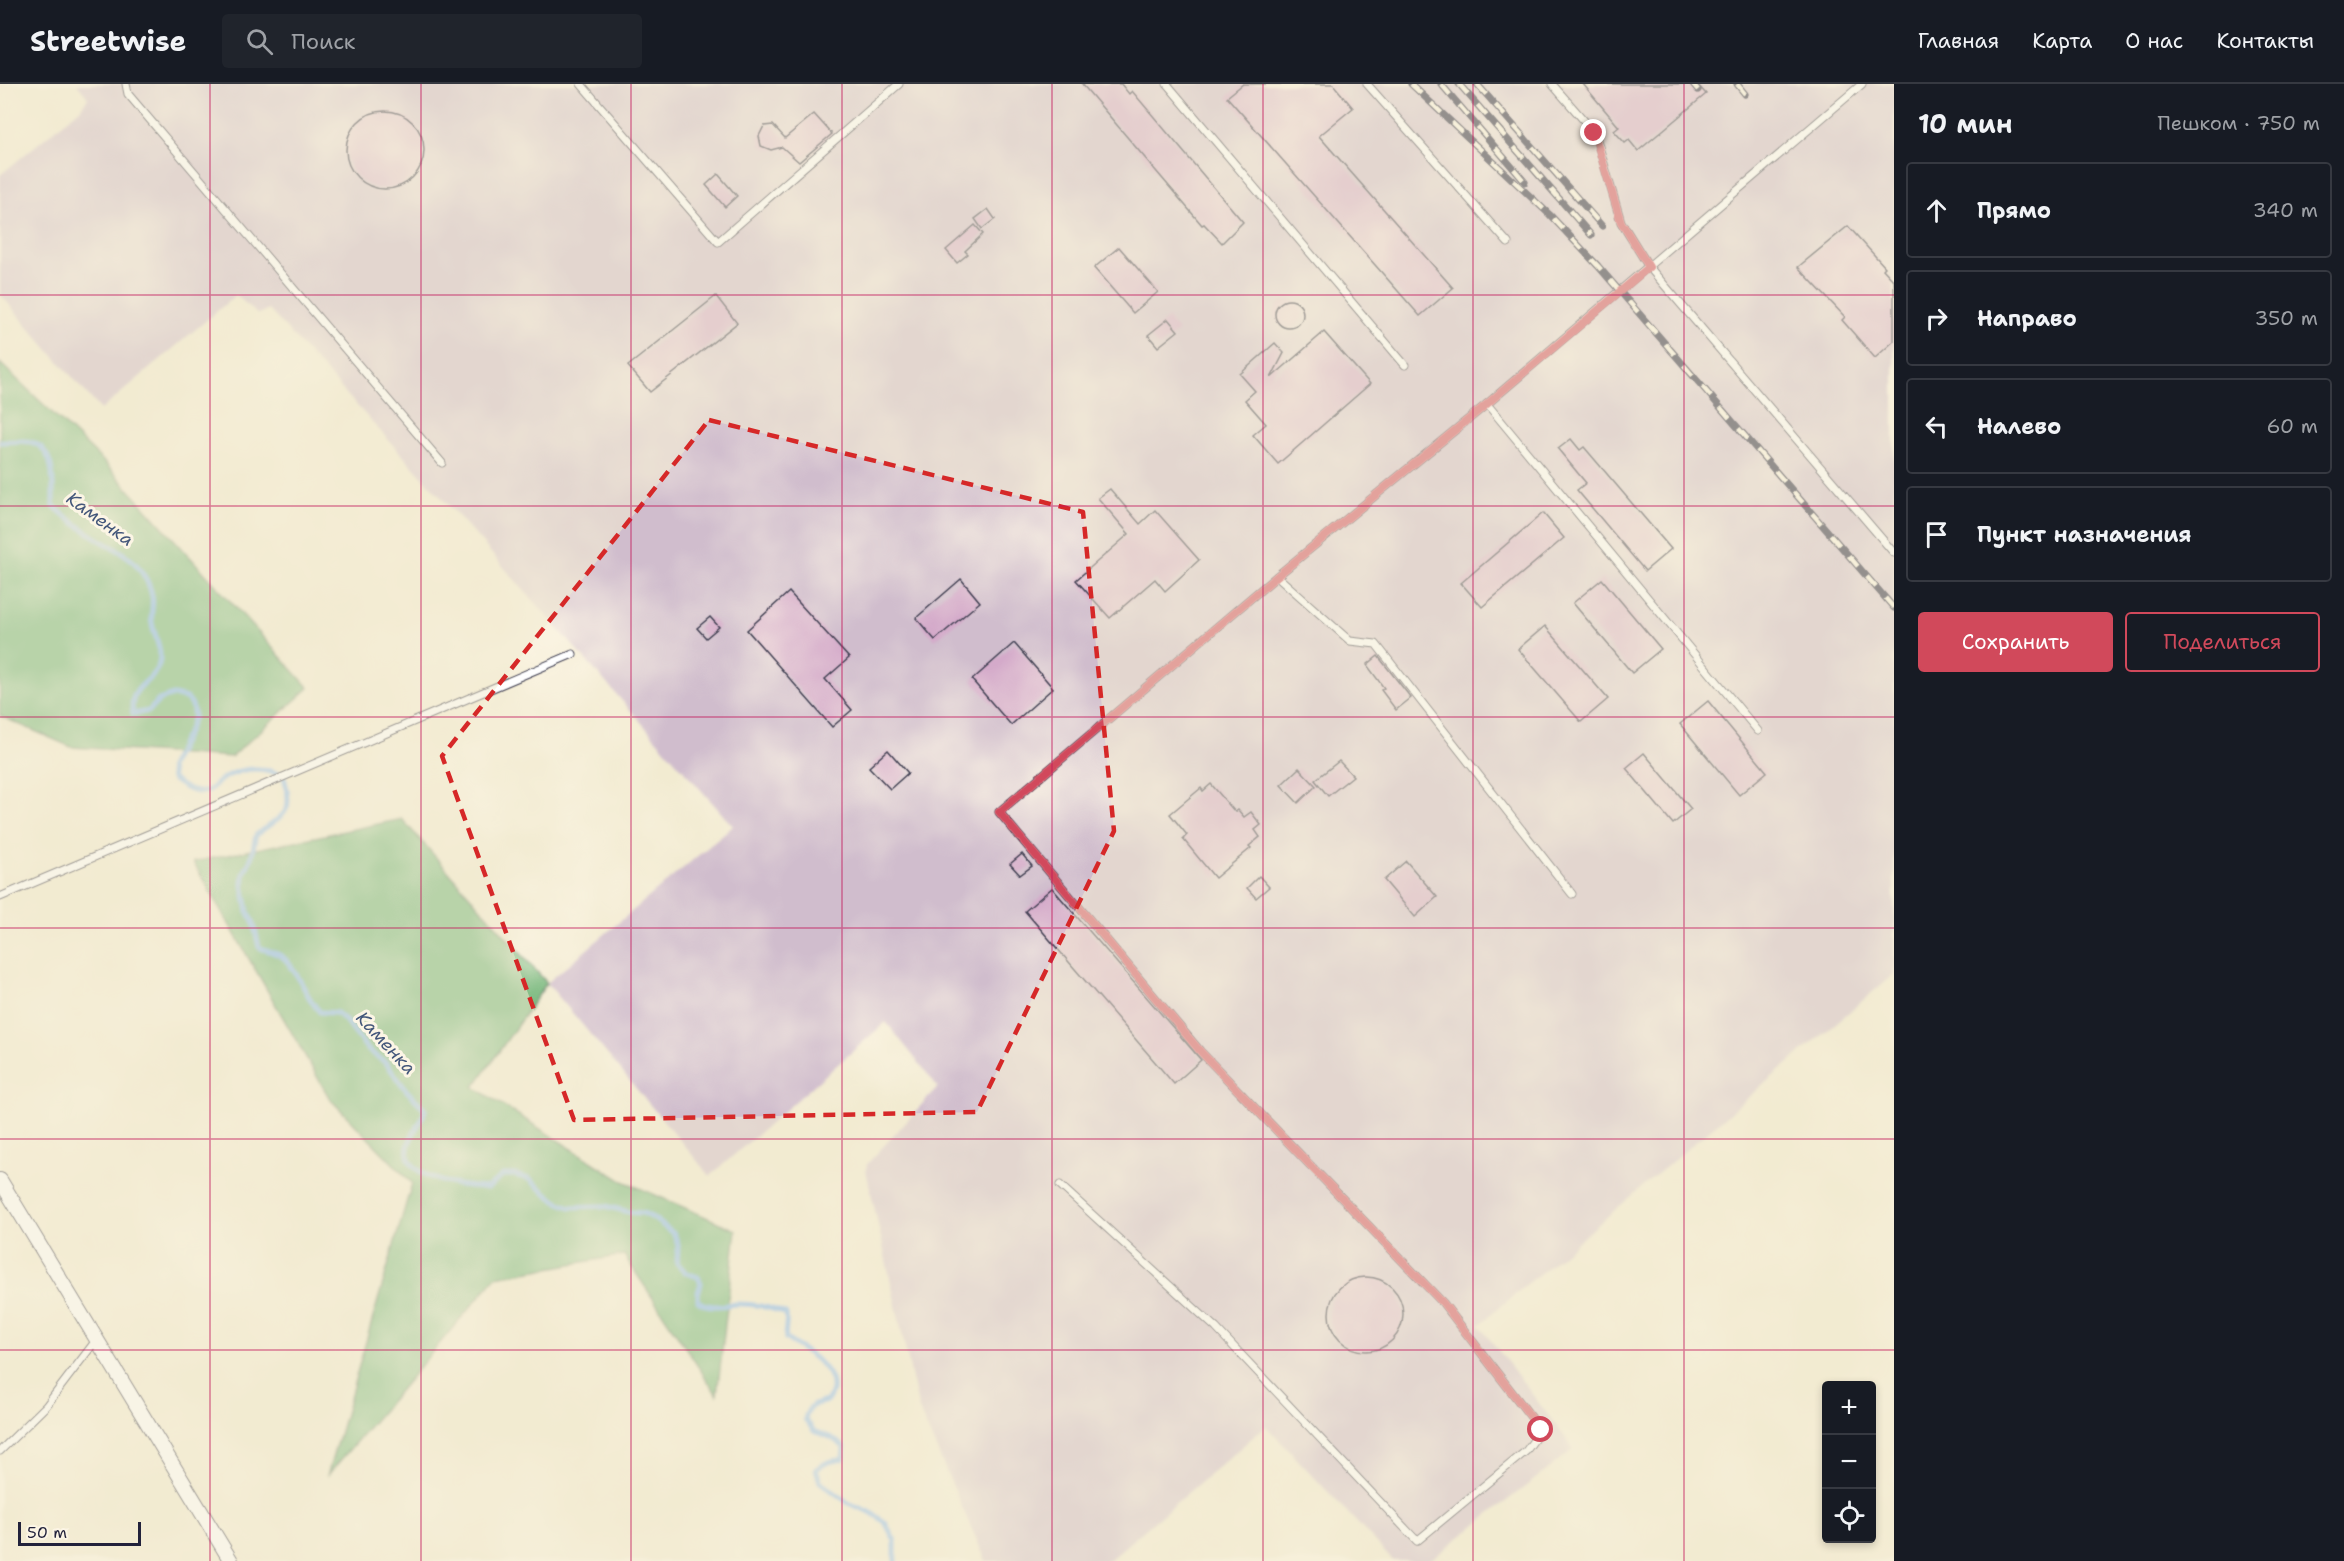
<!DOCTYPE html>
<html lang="ru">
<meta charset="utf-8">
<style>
body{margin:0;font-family:"Shantell Sans",sans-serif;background:#20242c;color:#f1f3f6}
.controls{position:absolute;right:18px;bottom:18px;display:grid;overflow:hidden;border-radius:6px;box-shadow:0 3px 9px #0003}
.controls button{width:54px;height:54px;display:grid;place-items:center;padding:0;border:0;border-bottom:2px solid #363941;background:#171b24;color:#f1f3f6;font:30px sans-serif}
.scale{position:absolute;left:18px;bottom:15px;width:123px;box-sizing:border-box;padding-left:6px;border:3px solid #22223b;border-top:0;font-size:16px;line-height:21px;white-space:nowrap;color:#22223b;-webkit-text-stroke:4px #fcf5e5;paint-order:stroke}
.stop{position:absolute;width:18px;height:18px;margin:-14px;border:4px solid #d1495b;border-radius:50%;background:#fff}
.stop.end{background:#d1495b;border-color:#fff;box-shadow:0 2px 6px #0008}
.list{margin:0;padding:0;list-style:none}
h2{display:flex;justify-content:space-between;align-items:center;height:78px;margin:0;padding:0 24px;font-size:26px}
h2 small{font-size:20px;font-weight:400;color:#9ea1a6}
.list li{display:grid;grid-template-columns:39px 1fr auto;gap:18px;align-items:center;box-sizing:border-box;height:96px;margin:0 12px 12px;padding:0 12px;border:2px solid #363941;border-radius:6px}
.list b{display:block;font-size:22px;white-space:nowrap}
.list em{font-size:20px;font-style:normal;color:#9ea1a6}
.actions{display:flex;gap:12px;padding:18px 24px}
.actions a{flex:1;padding:14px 0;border:2px solid #d1495b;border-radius:6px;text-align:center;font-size:21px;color:#d1495b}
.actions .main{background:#d1495b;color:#fff}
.icon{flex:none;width:33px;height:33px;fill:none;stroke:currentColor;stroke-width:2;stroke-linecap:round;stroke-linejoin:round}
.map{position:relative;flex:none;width:1894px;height:1477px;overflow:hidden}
header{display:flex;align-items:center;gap:36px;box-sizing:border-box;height:84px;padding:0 30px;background:#171b24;border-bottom:2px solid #363941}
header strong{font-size:28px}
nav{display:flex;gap:33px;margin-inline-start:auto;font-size:21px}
.search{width:420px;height:54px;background:#20242c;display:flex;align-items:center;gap:15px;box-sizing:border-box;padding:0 21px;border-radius:6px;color:#9ea1a6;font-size:22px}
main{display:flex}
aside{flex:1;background:#171b24}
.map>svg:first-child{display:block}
.industrial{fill:#d0bdcd}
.forest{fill:#72b679;stroke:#4a6c5a;stroke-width:1.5}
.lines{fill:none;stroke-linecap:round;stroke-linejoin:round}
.stream{stroke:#81b6f0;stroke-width:5}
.building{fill:#d4aaca}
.service-casing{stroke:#414052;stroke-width:9}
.minor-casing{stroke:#414052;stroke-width:16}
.service{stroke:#fff;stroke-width:7}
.minor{stroke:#fff;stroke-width:14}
.rail-casing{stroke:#22223b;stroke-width:7}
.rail{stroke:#fcf5e5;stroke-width:4.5;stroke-dasharray:14;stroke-linecap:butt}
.route{stroke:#d1495b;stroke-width:8}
.marked{fill:none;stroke:#d62828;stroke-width:4.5;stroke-dasharray:12 8;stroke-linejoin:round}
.grid{fill:none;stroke:#c2185b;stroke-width:1.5;stroke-opacity:0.55}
.labels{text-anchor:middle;stroke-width:6;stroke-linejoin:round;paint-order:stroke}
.water-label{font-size:18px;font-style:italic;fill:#43567a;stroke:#fcf5e5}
</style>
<header>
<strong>Streetwise</strong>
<div class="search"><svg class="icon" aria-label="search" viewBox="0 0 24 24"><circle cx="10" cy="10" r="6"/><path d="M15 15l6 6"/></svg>Поиск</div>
<nav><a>Главная</a><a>Карта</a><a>О нас</a><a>Контакты</a></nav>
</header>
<main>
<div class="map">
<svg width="1894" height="1477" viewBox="0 0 1894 1477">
<rect width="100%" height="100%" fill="#fcf5e5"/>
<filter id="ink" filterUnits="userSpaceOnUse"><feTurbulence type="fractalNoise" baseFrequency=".0167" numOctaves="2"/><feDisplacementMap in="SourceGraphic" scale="12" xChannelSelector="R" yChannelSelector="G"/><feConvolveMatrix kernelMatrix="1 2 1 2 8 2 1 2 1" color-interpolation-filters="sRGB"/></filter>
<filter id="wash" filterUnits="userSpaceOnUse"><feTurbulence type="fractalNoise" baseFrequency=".008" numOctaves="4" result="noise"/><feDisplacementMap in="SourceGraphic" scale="24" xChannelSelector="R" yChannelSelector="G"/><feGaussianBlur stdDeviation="1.35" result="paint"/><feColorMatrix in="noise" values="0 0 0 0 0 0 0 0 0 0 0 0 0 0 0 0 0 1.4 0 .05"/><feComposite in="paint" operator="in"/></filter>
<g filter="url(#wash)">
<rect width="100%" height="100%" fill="#f2ebd1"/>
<path class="industrial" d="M 77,0 L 1894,0 L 1894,890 L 1479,1241 L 1574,1365 L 1429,1477 L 1393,1477 L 1266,1342 L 1108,1477 L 986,1477 L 919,1326 L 866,1086 L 867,1080 L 938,1003 L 886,938 L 710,1092 L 547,899 L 733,742 L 452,425 L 268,225 L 258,231 L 236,211 L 101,326 L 0,210 L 0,91 L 80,25 L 88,14 Z"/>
<g class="forest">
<path d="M 0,279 L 103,377 L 309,604 L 231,673 L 71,663 L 0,632 Z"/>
<path d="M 402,735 L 547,899 L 474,1003 L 621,1096 L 736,1146 L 717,1311 L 624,1171 L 496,1193 L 327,1392 L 412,1099 L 330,1015 L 193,778 Z"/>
</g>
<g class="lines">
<path class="stream" d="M 0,358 C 10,358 25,355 34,359 C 56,368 53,402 53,421 C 66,434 81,444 97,454 C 107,461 119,465 128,473 C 139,481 150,499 152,512 C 154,521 150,530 152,539 C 154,551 163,567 159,580 C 152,601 127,601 133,630 L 149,627 L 159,616 L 173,611 L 186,614 L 192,621 L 194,632 L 189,646 L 170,683 L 172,695 C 181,702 195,712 207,707 C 212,705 217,698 222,695 C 242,683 263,681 284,693 C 295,733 283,729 256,751 L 251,775 L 244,789 L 243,801 L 248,828 L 253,837 L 259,863 C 268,868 278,868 285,875 C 301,891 305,913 320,928 L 337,929 L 344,935 L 368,966 L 386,979 L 407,1007 L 425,1025 C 423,1039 411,1048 408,1063 C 402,1095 466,1104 488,1104 L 503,1091 L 515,1091 L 529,1095 L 556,1117 L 570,1123 L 605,1122 L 629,1128 L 643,1129 L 653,1134 L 674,1150 L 678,1160 L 677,1179 L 686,1189 L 698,1193 L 701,1199 L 698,1209 L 698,1217 C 709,1226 726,1220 739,1220 C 756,1220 771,1223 786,1230 C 788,1239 784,1245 786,1255 C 805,1267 847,1290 827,1317 C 815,1320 808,1321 805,1335 L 814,1347 L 832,1354 L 844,1363 L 843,1375 L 828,1378 L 816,1385 L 820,1398 L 850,1420 L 870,1428 L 885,1438 L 895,1457 L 895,1477"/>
</g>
<g id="blocks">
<g class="building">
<path d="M 1082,0 L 1121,0 L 1129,10 L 1132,7 L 1243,138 L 1222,159 L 1204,140 L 1202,141 Z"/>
<path d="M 1243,0 L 1333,0 L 1353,24 L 1319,52 L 1453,204 L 1420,232 L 1227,13 Z"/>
<path d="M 1583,0 L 1697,0 L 1706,10 L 1638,67 L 1629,56 L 1625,59 L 1614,47 L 1619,43 Z"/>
<circle cx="385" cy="66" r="39"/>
<path d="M 814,30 L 832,50 L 799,78 L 782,63 L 771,66 L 761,62 L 759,52 L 764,42 L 773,41 L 785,54 Z"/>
<path d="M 718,90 L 737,112 L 725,123 L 706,101 Z"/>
<path d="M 988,125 L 995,135 L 982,145 L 975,135 Z"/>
<path d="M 975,141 L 983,150 L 965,167 L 968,170 L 957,179 L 946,166 Z"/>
<path d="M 1848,142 L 1885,183 L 1883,185 L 1894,197 L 1894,257 L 1875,274 L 1842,236 L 1845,233 L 1798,183 Z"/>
<path d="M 1119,163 L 1158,208 L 1133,229 L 1094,184 Z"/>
<path d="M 716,212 L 737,239 L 650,308 L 628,282 Z"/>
<circle cx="1289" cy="230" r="14"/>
<path d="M 1168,235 L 1178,247 L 1158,263 L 1148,251 Z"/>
<path d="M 1324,248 L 1370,300 L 1278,380 L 1253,351 L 1266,340 L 1245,316 L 1255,307 L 1240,290 L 1275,259 L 1284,269 L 1271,294 Z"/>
<path d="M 1571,355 L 1580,366 L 1584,363 L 1671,465 L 1645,487 L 1577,406 L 1586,399 L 1558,365 Z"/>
<path d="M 1110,405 L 1140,440 L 1155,426 L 1199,476 L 1165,507 L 1155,495 L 1110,534 L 1076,496 L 1129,450 L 1098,414 Z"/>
<path d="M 1543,429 L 1564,454 L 1482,523 L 1461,499 Z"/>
<path d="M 961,495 L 980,518 L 935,556 L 916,534 Z"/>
<path d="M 1602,495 L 1661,565 L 1632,589 L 1573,519 Z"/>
<path d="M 789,508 L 849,574 L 825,595 L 852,626 L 832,643 L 747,546 Z"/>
<path d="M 710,533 L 719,543 L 706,554 L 697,544 Z"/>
<path d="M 1545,542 L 1608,615 L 1581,638 L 1518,565 Z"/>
<path d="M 1014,559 L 1053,604 L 1011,641 L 972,596 Z"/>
<path d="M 1378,572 L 1411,614 L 1396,626 L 1381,606 L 1384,604 L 1367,581 Z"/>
<path d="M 1708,617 L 1767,688 L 1739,711 L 1680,640 Z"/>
<path d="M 888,666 L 908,689 L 890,705 L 869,683 Z"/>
<path d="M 1644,669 L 1691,725 L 1673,740 L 1626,684 Z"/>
<path d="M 1339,677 L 1353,692 L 1328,712 L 1315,696 Z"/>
<path d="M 1299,684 L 1316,702 L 1298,719 L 1281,701 Z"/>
<path d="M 1211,700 L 1235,728 L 1238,726 L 1244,733 L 1251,728 L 1261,741 L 1255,746 L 1260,753 L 1249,762 L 1251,764 L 1215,794 L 1183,755 L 1187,751 L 1170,730 L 1201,704 L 1203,707 Z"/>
<path d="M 1022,770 L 1032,782 L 1020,791 L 1010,780 Z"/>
<path d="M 1406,777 L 1437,813 L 1415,833 L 1384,796 Z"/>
<path d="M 1259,792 L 1269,803 L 1256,814 L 1247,804 Z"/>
<path d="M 1052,804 L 1201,976 L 1174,1000 L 1025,827 Z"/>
<circle cx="1366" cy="1230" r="37"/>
</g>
</g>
</g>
<g filter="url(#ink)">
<use href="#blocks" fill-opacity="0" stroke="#414052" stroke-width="1.5"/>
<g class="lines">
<defs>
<g id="service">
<path d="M 126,0 L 128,10 L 442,379"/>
<path d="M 581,0 L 718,158 L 899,0"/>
<path d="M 1167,0 L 1405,281"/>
<path d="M 1367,0 L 1508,159"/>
<path d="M 1552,0 L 1595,49 L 1621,138 L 1649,183 L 1894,469"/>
<path d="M 1487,320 L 1758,647"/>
<path d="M 1277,492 L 1350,557 L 1376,560 L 1572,810"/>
<path d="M 0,813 L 573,570"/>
<path d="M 1060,1101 L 1216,1244 L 1417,1457 L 1526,1367 L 1541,1346 L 1443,1219 L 1200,967 L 999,728 L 1277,492 L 1487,320 L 1862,0"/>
<path d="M 0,1367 L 46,1322 L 97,1255"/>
</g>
<path id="minor" d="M 0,1096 L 231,1477"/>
</defs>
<use href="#service" class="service-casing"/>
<use href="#minor" class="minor-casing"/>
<use href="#service" class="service"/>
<use href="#minor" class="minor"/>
<defs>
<g id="rail">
<path d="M 1411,0 L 1550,131 L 1598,182 L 1894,524"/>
<path d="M 1441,0 L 1525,98"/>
<path d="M 1459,0 L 1591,151"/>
<path d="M 1477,0 L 1602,142"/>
<path d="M 1693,0 L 1698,6"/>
<path d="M 1737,0 L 1745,10"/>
</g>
</defs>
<use href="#rail" class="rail-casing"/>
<use href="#rail" class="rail"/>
</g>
</g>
<g class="lines" filter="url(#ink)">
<path class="route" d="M 1541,1346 L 1443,1219 L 1200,967 L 999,728 L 1277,492 L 1487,320 L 1649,183 L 1621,138 L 1594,49"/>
</g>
<path d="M0 0H1894V1477H0ZM 709,336 L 1083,428 L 1114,747 L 977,1028 L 574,1036 L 442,672 Z" fill="#f2ebd1" fill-opacity=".55" fill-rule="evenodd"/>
<path class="marked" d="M 709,336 L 1083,428 L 1114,747 L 977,1028 L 574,1036 L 442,672 Z"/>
<path class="grid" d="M 210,0 L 210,1477M 421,0 L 421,1477M 631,0 L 631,1477M 842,0 L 842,1477M 1052,0 L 1052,1477M 1263,0 L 1263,1477M 1473,0 L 1473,1477M 1684,0 L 1684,1477M 0,211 L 1894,211M 0,422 L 1894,422M 0,633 L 1894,633M 0,844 L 1894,844M 0,1055 L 1894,1055M 0,1266 L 1894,1266"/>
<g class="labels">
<g class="water-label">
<text transform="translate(100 435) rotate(36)" y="6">Каменка</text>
<text transform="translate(386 959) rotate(47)" y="6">Каменка</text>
</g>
</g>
</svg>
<div class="controls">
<button>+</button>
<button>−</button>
<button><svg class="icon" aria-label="locate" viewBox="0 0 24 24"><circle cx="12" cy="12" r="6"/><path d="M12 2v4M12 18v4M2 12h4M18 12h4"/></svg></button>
</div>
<div class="scale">50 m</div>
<div class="stop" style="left:1541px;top:1346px"></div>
<div class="stop end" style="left:1594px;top:49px"></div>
</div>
<aside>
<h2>10 мин<small>Пешком · 750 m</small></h2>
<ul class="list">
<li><svg class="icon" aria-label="ahead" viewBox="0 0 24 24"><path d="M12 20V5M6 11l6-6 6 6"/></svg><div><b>Прямо</b></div><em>340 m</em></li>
<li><svg class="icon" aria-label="right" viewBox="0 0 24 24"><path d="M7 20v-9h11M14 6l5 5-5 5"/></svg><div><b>Направо</b></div><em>350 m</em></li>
<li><svg class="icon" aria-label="left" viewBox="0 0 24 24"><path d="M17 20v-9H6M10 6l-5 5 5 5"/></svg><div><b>Налево</b></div><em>60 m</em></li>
<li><svg class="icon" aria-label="arrive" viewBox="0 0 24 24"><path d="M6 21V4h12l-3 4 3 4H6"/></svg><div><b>Пункт назначения</b></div></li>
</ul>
<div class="actions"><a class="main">Сохранить</a><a>Поделиться</a></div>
</aside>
</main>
